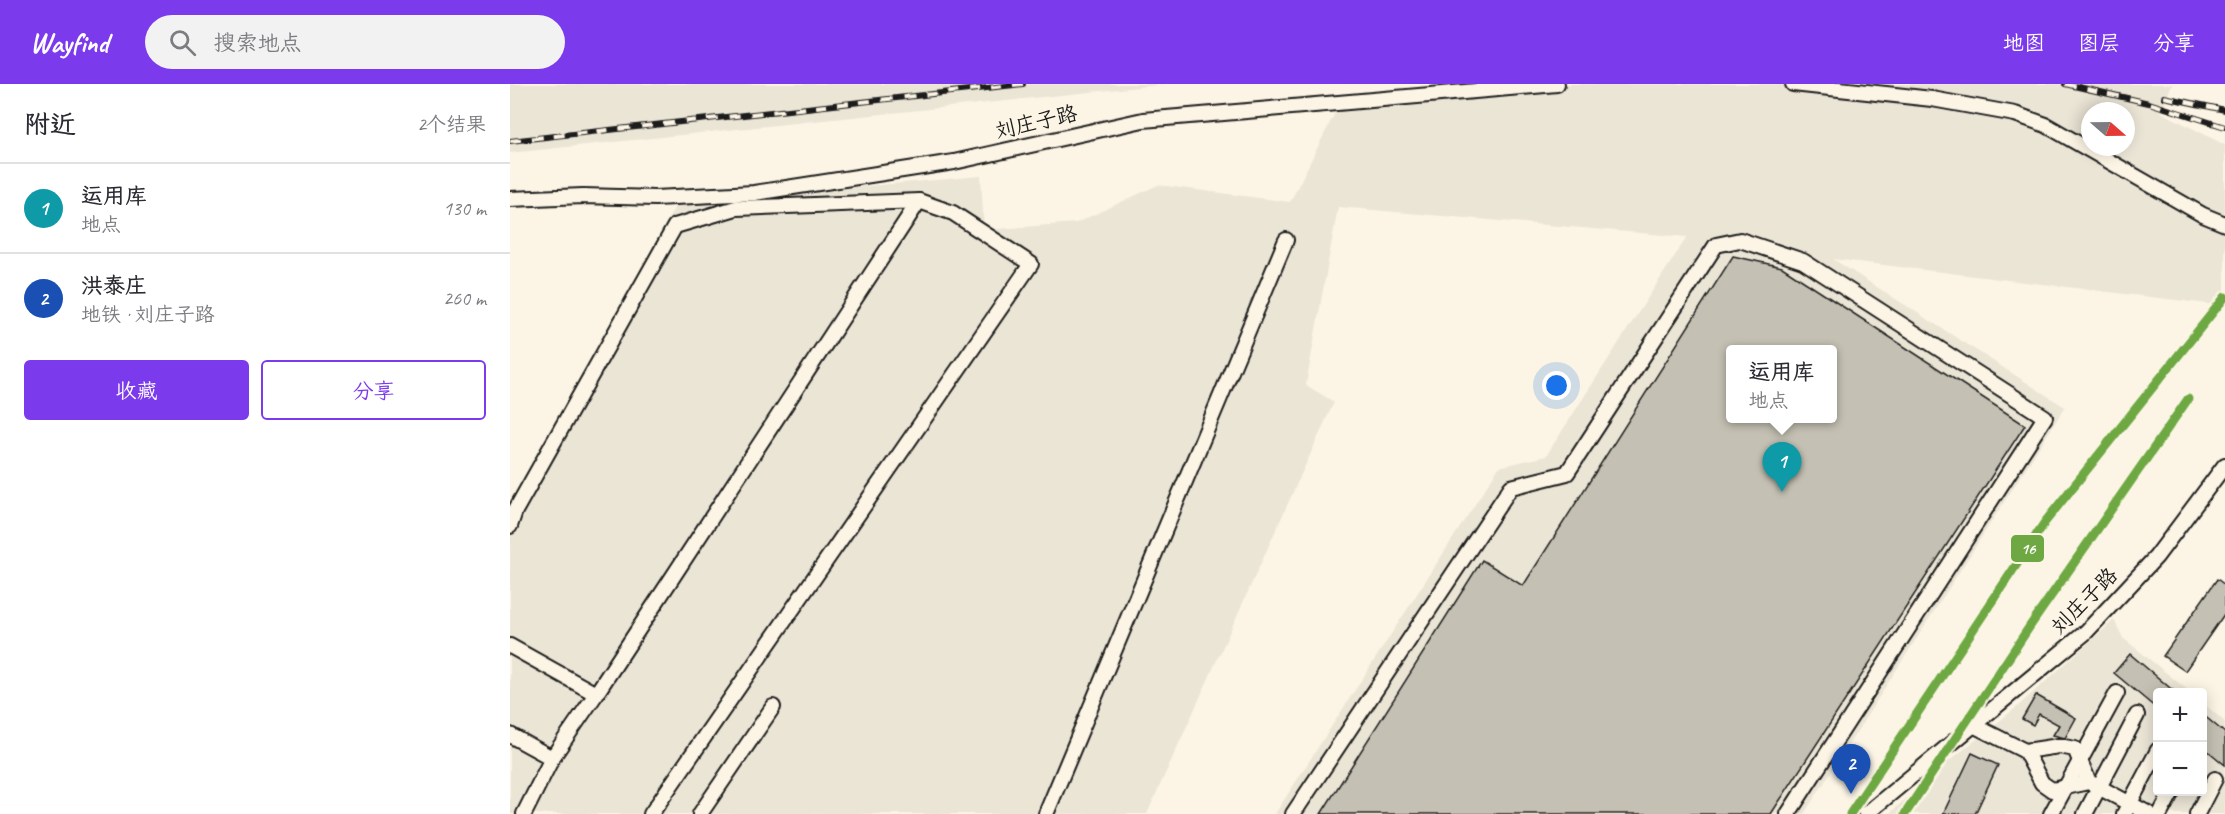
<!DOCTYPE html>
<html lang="zh">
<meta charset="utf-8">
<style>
body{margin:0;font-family:Caveat,"LXGW WenKai TC",sans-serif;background:#f2f2f3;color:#2b2b33}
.controls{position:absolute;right:18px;bottom:18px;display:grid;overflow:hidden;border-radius:6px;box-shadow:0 3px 15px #0003}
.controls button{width:54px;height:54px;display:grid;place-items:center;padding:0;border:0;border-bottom:2px solid #e1e1e2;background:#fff;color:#2b2b33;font:30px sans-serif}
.compass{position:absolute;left:1571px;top:18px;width:54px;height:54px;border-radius:50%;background:#fff;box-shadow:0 3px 15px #0003;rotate:110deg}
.you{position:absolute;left:1047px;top:302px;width:21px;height:21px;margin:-15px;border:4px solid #fff;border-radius:50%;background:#1a73e8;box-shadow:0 0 0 9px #1a73e833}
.badge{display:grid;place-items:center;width:39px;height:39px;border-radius:50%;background:#7c3aed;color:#fff;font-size:20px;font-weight:700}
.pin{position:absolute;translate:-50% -50px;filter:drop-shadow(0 2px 3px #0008)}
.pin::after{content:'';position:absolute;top:32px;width:21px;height:18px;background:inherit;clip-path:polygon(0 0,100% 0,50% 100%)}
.popup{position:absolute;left:1216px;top:261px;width:111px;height:78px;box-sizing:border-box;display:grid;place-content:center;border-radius:6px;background:#fff;filter:drop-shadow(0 2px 4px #0005);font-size:20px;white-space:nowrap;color:#7c7c81}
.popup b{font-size:22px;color:#2b2b33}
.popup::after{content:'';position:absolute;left:50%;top:100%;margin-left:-12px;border:12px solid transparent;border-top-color:#fff}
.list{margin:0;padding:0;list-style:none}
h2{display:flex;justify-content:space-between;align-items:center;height:78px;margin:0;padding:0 24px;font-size:26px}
h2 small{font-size:20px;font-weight:400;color:#7c7c81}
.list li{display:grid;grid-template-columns:39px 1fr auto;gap:18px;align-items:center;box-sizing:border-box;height:90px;padding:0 24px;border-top:2px solid #e1e1e2}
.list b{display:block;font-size:22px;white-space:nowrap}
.list p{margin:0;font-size:20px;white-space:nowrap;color:#7c7c81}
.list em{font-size:20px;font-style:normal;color:#7c7c81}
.actions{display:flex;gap:12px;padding:18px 24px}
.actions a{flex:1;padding:14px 0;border:2px solid #7c3aed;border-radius:6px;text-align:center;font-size:21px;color:#7c3aed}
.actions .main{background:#7c3aed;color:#fff}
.icon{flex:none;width:33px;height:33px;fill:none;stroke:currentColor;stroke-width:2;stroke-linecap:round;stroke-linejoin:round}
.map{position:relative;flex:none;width:1715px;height:730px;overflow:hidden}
header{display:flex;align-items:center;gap:36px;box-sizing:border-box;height:84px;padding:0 30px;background:#7c3aed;color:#fff}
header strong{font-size:28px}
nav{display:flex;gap:33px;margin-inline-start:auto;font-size:21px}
.search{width:420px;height:54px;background:#f2f2f3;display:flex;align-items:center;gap:15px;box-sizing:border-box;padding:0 21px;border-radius:33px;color:#7c7c81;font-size:22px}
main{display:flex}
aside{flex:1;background:#fff}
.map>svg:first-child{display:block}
.built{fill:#ebe5d6;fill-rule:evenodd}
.building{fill:#c4c0b3;stroke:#1c1c1c;stroke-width:1.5;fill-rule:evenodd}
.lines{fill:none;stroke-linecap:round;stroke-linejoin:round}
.minor-casing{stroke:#1c1c1c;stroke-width:18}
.minor{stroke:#fcf5e5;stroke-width:14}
.rail-casing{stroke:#1c1c1c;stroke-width:6}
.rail{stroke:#fcf5e5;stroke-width:4;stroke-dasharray:11;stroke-linecap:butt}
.metro-1-casing{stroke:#fcf5e5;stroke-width:14}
.metro-1{stroke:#6da843;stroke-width:9}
.labels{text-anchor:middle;stroke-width:6;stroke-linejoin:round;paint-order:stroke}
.street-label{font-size:21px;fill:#1c1c1c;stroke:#fcf5e5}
.line-badge{stroke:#fcf5e5;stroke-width:2}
.badge-label{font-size:16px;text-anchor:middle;font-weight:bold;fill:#fff}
</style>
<header>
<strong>Wayfind</strong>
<div class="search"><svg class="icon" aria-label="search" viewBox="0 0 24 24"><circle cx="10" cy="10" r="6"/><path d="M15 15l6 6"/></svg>搜索地点</div>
<nav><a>地图</a><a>图层</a><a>分享</a></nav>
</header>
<main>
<aside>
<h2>附近<small>2个结果</small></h2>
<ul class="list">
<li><span class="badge" style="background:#0f9aa8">1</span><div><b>运用库</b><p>地点</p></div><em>130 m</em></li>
<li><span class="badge" style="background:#1a4fb4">2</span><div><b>洪泰庄</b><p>地铁 · 刘庄子路</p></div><em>260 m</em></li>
</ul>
<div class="actions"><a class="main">收藏</a><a>分享</a></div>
</aside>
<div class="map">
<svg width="1715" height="730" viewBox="0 0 1715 730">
<rect width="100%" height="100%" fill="#fcf5e5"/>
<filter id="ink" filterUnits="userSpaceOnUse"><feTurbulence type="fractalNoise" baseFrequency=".0167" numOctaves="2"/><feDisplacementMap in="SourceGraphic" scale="12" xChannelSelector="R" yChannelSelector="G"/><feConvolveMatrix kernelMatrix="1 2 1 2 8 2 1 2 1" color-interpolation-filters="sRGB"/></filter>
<g filter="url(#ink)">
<g class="built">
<path d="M 0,0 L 657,0 L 0,69 Z"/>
<path d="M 962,0 L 1662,0 L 1651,28 L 1715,61 L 1715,222 L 1323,175 L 1555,323 L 1294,730 L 765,730 L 989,383 L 1036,372 L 1177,153 L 828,123 L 796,301 L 824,318 L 637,730 L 0,730 L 0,424 L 167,119 L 471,92 L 474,146 L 566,139 L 648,101 L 780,118 L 833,13 ZM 1580,27 L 1616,27 L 1616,63 L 1580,63 ZM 1221,266 L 1323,266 L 1323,334 L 1221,334 Z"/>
<path d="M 1604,536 L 1613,554 L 1680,608 L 1648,608 L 1648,708 L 1692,708 L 1693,619 L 1715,638 L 1715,730 L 1379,730 L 1429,685 L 1507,623 Z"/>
</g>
<g class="building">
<path d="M 1223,172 L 1272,183 L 1515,341 L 1261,730 L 811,730 L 972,476 L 1013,502 ZM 1221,266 L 1323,266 L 1323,334 L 1221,334 Z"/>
<path d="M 1707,495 L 1715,501 L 1715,529 L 1675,587 L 1653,572 Z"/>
<path d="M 1620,570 L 1666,609 L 1647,609 L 1647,625 L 1604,589 Z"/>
<path d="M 1526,611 L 1566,634 L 1555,654 L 1543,651 L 1549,641 L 1529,630 L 1523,641 L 1512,635 Z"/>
<path d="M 1692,630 L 1715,649 L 1715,681 L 1692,662 Z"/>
<path d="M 1462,669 L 1488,681 L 1465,730 L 1433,730 Z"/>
</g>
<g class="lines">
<defs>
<g id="minor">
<path d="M 1283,0 L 1422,15 L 1505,30 L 1536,41 L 1693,131 L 1715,140"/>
<path d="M 0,115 L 73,112 L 145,114 L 244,109 L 444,78 L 633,36 L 1047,0"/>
<path d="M 0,442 L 5,427 L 165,142 L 226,124 L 409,117 L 86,610"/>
<path d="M 0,562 L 86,610 L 42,674"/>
<path d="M 1463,641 L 1515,667 L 1532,699 L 1542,706 L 1579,698 L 1565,665 L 1549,662 L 1515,667"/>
<path d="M 0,651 L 42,674 L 14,730"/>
<path d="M 1583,700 L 1639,730"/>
<path d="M 141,730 L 521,180 L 443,129 L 409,117"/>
<path d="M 190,730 L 263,623"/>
<path d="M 536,730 L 776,156"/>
<path d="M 783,730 L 1001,403 L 1057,389 L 1206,161 L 1230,156 L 1293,177 L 1535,333 L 1278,730"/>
<path d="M 1356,730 L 1576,548 L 1646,473 L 1715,381"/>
<path d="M 1541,730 L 1607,609"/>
<path d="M 1575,730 L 1627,631"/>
<path d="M 1614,730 L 1648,666"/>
<path d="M 1650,730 L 1662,708"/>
<path d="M 1687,730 L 1705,695"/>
</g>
</defs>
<use href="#minor" class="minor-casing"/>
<use href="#minor" class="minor"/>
<defs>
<g id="rail">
<path d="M 1555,0 L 1639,19 L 1715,43"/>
<path d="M 1654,13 L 1715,26"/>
<path d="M 0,57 L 513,0"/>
</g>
</defs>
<use href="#rail" class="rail-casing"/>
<use href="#rail" class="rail"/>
<defs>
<g id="metro-1">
<path d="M 1340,730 L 1535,438 L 1715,213"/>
<path d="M 1395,730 L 1520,542 L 1678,315"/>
</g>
</defs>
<use href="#metro-1" class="metro-1-casing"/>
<use href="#metro-1" class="metro-1"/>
</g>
</g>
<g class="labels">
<g class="street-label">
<text transform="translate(526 38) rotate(-13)" y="7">刘庄子路</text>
<text transform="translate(1574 517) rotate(-45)" y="7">刘庄子路</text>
</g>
</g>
<rect class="line-badge" x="1500" y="450" width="35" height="29" rx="6" fill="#6da843"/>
<g class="badge-label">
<text x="1518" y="470">16</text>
</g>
</svg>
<div class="controls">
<button>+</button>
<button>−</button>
</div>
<svg class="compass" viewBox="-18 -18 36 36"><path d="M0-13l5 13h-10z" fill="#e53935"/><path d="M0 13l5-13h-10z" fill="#7c7c81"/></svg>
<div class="you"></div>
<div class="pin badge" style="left:1272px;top:408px;background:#0f9aa8">1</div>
<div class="popup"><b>运用库</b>地点</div>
<div class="pin badge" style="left:1341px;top:710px;background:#1a4fb4">2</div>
</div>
</main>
